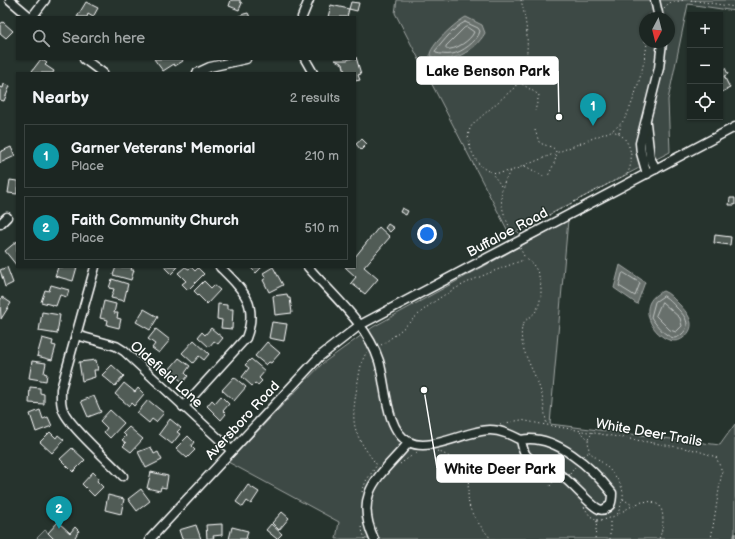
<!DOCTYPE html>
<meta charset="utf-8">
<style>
body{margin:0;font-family:"Balsamiq Sans",sans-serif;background:#29322f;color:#f1f3f6}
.controls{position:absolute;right:12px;top:12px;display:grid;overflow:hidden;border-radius:0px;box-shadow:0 1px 3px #0004}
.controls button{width:36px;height:36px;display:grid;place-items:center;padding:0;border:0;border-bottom:1px solid #3a4340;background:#1c2622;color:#f1f3f6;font:20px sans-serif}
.compass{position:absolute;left:639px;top:12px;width:36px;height:36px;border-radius:50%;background:#1c2622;box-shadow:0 1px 3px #0004;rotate:187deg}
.you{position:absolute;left:427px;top:234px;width:14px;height:14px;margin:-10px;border:3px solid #fff;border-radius:50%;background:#1a73e8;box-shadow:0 0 0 6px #1a73e833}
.badge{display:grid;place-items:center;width:26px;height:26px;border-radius:50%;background:#d93025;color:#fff;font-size:13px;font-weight:700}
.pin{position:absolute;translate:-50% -33px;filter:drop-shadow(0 1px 2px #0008)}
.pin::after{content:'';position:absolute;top:21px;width:14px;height:12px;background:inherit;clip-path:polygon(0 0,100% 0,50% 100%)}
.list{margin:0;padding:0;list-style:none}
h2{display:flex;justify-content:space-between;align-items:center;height:52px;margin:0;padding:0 16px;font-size:17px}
h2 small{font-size:13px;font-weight:400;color:#a0a5a5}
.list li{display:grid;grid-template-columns:26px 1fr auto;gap:12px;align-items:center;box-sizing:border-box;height:64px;margin:0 8px 8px;padding:0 8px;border:1px solid #3a4340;border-radius:0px}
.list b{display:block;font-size:15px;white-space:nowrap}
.list p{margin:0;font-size:13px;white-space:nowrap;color:#a0a5a5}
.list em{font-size:13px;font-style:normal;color:#a0a5a5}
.icon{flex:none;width:22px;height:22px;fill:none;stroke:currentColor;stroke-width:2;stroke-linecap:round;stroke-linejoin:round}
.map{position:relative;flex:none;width:735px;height:539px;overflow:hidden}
.search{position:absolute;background:#1c2622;box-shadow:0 1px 3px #0004;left:16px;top:16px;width:340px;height:44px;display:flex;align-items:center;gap:10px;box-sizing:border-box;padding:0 14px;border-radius:0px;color:#a0a5a5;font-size:15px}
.panel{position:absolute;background:#1c2622;box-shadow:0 1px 3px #0004;left:16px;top:72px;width:340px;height:196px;border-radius:0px}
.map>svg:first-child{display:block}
.green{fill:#3e4944;stroke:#9ea4a2;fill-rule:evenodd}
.water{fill:#67706c;stroke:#a4a9a7}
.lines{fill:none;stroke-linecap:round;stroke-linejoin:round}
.shore{stroke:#c2c6c4;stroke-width:1}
.stream{stroke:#a4a9a7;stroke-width:2}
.building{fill:#515c57;stroke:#fff}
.minor-casing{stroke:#fff;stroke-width:11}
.path{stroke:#fff;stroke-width:1;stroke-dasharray:1 3;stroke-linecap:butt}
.minor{stroke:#26332d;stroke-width:8}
.labels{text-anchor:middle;stroke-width:3;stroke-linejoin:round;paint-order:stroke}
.street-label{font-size:14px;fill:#fff;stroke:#26332d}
.leader{fill:none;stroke:#fff;stroke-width:1.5}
.callout-dot{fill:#fff;stroke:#26332d;stroke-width:1.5}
.callout{fill:#fff;stroke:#fff;stroke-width:1.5}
.callout-label{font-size:15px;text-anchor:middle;font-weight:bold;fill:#111}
</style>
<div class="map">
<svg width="735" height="539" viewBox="0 0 735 539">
<rect width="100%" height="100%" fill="#26332d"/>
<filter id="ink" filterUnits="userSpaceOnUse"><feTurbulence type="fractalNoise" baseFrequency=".025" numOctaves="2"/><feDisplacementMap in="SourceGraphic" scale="8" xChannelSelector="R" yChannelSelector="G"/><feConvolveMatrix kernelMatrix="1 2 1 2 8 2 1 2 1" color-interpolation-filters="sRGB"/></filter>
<g filter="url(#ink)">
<g class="green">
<path d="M 397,0 L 735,0 L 735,11 L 688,4 L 668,100 L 670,152 L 510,235 L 395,13 ZM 645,18 L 669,18 L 669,42 L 645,42 Z"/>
<path d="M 568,220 L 550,424 L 720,445 L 735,424 L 735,539 L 336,539 L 339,522 L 228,462 L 323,363 L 373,327 Z"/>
<path d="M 45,530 L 55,539 L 36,539 Z"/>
</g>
<g class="water">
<path d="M 466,17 L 482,25 L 485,33 C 475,51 450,66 430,56 C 428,47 457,21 466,17 Z"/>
<path d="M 620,265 L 645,282 L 637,304 L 614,288 Z"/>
<path d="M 663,291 C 669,293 673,298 677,302 C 688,313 699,326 683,338 C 664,353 627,306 663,291 Z"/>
</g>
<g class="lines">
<g class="shore">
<path d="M 465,22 L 478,28 L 480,31 C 478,41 461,53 452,54 C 447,55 440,54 436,53 L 435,51 C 444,41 454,27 465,22 Z"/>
<path d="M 467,27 L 474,32 C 471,40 455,51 446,49 L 446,46 L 464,28 Z"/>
<path d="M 624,273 L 640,283 L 635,296 L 619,286 L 622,274 Z"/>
<path d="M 664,296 C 669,299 673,304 677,308 C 685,316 692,325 682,334 C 680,336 677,338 674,338 C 666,337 655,324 651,317 L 655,302 Z"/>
<path d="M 662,302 L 680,318 L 682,326 L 676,332 L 670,330 L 656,316 Z"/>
</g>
<path class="stream" d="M 734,539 L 735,534"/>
</g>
<g class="building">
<path d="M 231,0 L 240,0 L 240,2 L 242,3 L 239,10 L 229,6 Z"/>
<path d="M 86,2 L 98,8 L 93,17 L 88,14 L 87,17 L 77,17 Z"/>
<path d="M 351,2 L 359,3 L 357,11 L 349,9 Z"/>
<path d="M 331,5 L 349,9 L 347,17 L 328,17 Z"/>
<path d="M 248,13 L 250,17 L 237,17 L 244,14 Z"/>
<path d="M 3,22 L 13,31 L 6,38 L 0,33 L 0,24 Z"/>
<path d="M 356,57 L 361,74 L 358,75 L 360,80 L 355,81 L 355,73 L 345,73 L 343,64 L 335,60 L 347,60 Z"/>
<path d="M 41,59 L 47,63 L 45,65 L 54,71 L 53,73 L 34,73 L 32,71 Z"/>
<path d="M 154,59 L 182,59 L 183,61 L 175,66 L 174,64 L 163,71 Z"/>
<path d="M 725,68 L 728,74 L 724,76 L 730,88 L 720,93 L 720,70 Z"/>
<path d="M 4,84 L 10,86 L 4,101 L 0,100 L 0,87 L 3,88 Z"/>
<path d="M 362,139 L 367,144 L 361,150 L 356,144 Z"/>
<path d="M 11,147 L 15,156 L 0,163 L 0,152 Z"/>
<path d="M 10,180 L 17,181 L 17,194 L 8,193 Z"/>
<path d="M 730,198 L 735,198 L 735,205 L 729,205 Z"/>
<path d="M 402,208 L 408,211 L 406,215 L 400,212 Z"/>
<path d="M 388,224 L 394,228 L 390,232 L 385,228 Z"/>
<path d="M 379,227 L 390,237 L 364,267 L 378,279 L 365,294 L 351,283 L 356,277 L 345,267 L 355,267 L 355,257 Z"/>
<path d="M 715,235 L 731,237 L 730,245 L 714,243 Z"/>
<path d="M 17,241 L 17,266 L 5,251 Z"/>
<path d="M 7,267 L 13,283 L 5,287 L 0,270 Z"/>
<path d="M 58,267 L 77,267 L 73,281 L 55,276 Z"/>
<path d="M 116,267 L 132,267 L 131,270 L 134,270 L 131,280 L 113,275 Z"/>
<path d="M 164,267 L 178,267 L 171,274 Z"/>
<path d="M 185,267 L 189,269 L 191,267 L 195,271 L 198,268 L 204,274 L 188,290 L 182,284 L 186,281 L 178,273 Z"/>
<path d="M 250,267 L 262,267 L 256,273 Z"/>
<path d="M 273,267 L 283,285 L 269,292 L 263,280 L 266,278 L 263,273 Z"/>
<path d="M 112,279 L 128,284 L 124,301 L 111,298 L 114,289 L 109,288 Z"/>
<path d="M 204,281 L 211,288 L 214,285 L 220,290 L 207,304 L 194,291 Z"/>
<path d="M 51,285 L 69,290 L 67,297 L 60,295 L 56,306 L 41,302 L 45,290 L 49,291 Z"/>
<path d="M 287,294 L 288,298 L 290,298 L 292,313 L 275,315 L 273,296 Z"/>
<path d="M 2,297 L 11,303 L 1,319 L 0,301 Z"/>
<path d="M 104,301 L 116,304 L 114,313 L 118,313 L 117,318 L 121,319 L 119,328 L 107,325 L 108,320 L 100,318 Z"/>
<path d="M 218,304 L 227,305 L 227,309 L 233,309 L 232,329 L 221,328 L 222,320 L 217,319 Z"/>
<path d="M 144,309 L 158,317 L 150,330 L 136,322 Z"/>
<path d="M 42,312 L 60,315 L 57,334 L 39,331 Z"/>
<path d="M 272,322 L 287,324 L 284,341 L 269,338 Z"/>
<path d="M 211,328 L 223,338 L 218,344 L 214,341 L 209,347 L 198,337 L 202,332 L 205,335 Z"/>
<path d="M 156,329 L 170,340 L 159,353 L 152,348 L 155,344 L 148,339 Z"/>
<path d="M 42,338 L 53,341 L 52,345 L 56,346 L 52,360 L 37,356 Z"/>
<path d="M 194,340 L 209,354 L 204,360 L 199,356 L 193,363 L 182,353 Z"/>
<path d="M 267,342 L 280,353 L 271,363 L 269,362 L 266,365 L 255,356 Z"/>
<path d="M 179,358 L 190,366 L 185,373 L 188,376 L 183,382 L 168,371 Z"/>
<path d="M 251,359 L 265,371 L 259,378 L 262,381 L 258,385 L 255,383 L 252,386 L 242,377 L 249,368 L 245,365 Z"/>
<path d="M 96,360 L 98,370 L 94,370 L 95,377 L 82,381 L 79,362 Z"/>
<path d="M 32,361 L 46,363 L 44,373 L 47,374 L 46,381 L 29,378 Z"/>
<path d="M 112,365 L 124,376 L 115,386 L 102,375 Z"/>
<path d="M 234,377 L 246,387 L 234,401 L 222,390 Z"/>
<path d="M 124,383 L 135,392 L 138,388 L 144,394 L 134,406 L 131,403 L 129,406 L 115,394 Z"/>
<path d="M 30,387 L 40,388 L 40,393 L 44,394 L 44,404 L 29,403 Z"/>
<path d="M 94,396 L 101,412 L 88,417 L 81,401 Z"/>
<path d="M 221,396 L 229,404 L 223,411 L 226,414 L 221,420 L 207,406 L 212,400 L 215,403 Z"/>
<path d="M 148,400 L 164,413 L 156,422 L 152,419 L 149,423 L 137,413 Z"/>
<path d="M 40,410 L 43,419 L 48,417 L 52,426 L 36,432 L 30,414 Z"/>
<path d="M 110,410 L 124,423 L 110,438 L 104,432 L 107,428 L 100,421 Z"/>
<path d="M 170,419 L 181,428 L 177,432 L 180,434 L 172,444 L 159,434 Z"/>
<path d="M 129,427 L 143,439 L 131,452 L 123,446 L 126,443 L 122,440 L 126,436 L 123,433 Z"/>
<path d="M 50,432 L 56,438 L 58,435 L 64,440 L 52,453 L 40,442 Z"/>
<path d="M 188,436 L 194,442 L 191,446 L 195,450 L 187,458 L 176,448 Z"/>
<path d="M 151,447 L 154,454 L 158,452 L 162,460 L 146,468 L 138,452 Z"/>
<path d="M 72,448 L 85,460 L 73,472 L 60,459 Z"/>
<path d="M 93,472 L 99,478 L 97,481 L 103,487 L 94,496 L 82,484 Z"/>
<path d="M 151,472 L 168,476 L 166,488 L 161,487 L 160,491 L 147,488 Z"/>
<path d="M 248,485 L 259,492 L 251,504 L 247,501 L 243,507 L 236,502 Z"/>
<path d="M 141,489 L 150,501 L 137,511 L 128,499 Z"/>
<path d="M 108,495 L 124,499 L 121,514 L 105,510 Z"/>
<path d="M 282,512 L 289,518 L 279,530 L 272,523 Z"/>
<path d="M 58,522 L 70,533 L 75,527 L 79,531 L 75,537 L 77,539 L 54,539 L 48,533 Z"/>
<path d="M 222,524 L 222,535 L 213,536 L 214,538 L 207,539 L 206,525 Z"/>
<path d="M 271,524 L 282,534 L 277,539 L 266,530 Z"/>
<path d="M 196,525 L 201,539 L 182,539 L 179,530 Z"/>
<path d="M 232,527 L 248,531 L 246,539 L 229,539 Z"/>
</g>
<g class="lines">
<defs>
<g id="minor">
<path d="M 10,0 L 30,17"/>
<path d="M 655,0 L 659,18"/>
<path d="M 32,17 L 45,0"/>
<path d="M 302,17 L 309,0"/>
<path d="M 84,59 L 103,73"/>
<path d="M 305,59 L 313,73"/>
<path d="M 197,73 L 210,67 L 246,59"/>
<path d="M 646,123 L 650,158 L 656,169"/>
<path d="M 647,174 L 641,153 L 640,143 L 659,68 L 662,42"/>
<path d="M 0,224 L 7,217"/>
<path d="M 95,267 L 61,389 C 61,396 60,403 63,410 C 68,425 110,462 123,476"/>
<path d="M 308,267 C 333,296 367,324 379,361 C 386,383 385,430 409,442 C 430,453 467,430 490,430 C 501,430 511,435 521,440 C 522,445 523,451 526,455 C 533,464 553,469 563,477 C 572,483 592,507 599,509 C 603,511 607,508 610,505 C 612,501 612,498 612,493 C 593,469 555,433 521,440"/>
<path d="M 76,335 L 116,346 L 124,351 L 231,450"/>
<path d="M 183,407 L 246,338 C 259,304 243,290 220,267"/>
<path d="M 150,539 L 319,357 L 360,325 L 735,127"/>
<path d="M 374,539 C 352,491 382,475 409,442"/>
</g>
</defs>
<use href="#minor" class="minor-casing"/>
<g class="path">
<path d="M 691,0 L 735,7"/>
<path d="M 664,8 L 669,3 L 685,0"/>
<path d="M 646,18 L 650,14"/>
<path d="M 519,82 L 539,95 L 535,111"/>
<path d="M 535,130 L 539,142 C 543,145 546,145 551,147 C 563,151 551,169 548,176"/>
<path d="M 619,133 L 621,125"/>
<path d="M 525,166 L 545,177"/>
<path d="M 490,172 L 499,173 L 511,171"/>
<path d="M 501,186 C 498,181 495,177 491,173 C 487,170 482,168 479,164 C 470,152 463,134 474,123 L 514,88 C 533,64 528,27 521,0"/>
<path d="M 518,233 L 523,229 L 627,174 C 636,159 630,135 612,131"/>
<path d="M 514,236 C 502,213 494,193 511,171 L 611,131 C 617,127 622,124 625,118 C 634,103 646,60 647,42"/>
<path d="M 520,248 L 525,258"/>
<path d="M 381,345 C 400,333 414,317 431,304 C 459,283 494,271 526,259 C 542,267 545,296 536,311 C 532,317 523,320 522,327 C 518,349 534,369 540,389 C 544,400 544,413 547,425 L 695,450 L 716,457 L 722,471 L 711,539"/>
<path d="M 500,424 L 521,420 L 546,425"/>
<path d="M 580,431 L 588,439 L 589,452 C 601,461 621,477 623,493 C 624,500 620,508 617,515"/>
<path d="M 588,439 L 593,432"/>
<path d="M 437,451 C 454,457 467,471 485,475 C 505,478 522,469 541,474"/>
<path d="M 584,456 L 589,452"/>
<path d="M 400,464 L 417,452"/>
<path d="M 469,470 C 467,509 466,508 491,539"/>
<path d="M 570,474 L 575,467"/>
<path d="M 550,486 L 554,480"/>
<path d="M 362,492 L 366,481 L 377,465 C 350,430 351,423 358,381 C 360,371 361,360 367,352"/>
<path d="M 623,499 L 632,505"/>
<path d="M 584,507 L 590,516 L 597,520 L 595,539"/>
<path d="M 597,520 C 620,522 638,490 660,506 C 665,516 663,529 659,539"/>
<path d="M 361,527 L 365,539"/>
<path d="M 610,539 L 610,520"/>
</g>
<use href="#minor" class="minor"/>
</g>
</g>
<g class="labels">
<g class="street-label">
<text transform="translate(507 232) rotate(-28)" y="5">Buffaloe Road</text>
<text transform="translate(167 374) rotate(42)" y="5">Oldefield Lane</text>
<text transform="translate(242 420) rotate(-47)" y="5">Aversboro Road</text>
<text transform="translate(649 432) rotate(10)" y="5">White Deer Trails</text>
</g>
</g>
<path class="leader" d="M559 117L558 71M424 390L437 468"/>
<g class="callout-dot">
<circle cx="559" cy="117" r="4"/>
<circle cx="424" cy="390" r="4"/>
</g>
<g class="callout">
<rect x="417" y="57" width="141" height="27" rx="4"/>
<rect x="437" y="455" width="127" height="27" rx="4"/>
</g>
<g class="callout-label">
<text x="488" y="76">Lake Benson Park</text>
<text x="500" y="474">White Deer Park</text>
</g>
</svg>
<div class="controls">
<button>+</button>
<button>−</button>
<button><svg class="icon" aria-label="locate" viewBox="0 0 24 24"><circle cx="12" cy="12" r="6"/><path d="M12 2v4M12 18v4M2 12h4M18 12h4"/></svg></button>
</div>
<svg class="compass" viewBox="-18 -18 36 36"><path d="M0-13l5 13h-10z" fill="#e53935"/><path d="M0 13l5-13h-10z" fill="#a0a5a5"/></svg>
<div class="you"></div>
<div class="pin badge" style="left:593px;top:126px;background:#0f9aa8">1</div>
<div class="pin badge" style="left:59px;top:529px;background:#0f9aa8">2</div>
<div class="search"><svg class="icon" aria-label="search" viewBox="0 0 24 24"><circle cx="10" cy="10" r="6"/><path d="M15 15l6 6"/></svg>Search here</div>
<section class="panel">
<h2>Nearby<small>2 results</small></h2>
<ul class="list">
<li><span class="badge" style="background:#0f9aa8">1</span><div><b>Garner Veterans' Memorial</b><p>Place</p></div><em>210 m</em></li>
<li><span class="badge" style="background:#0f9aa8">2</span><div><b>Faith Community Church</b><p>Place</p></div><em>510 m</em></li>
</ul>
</section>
</div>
